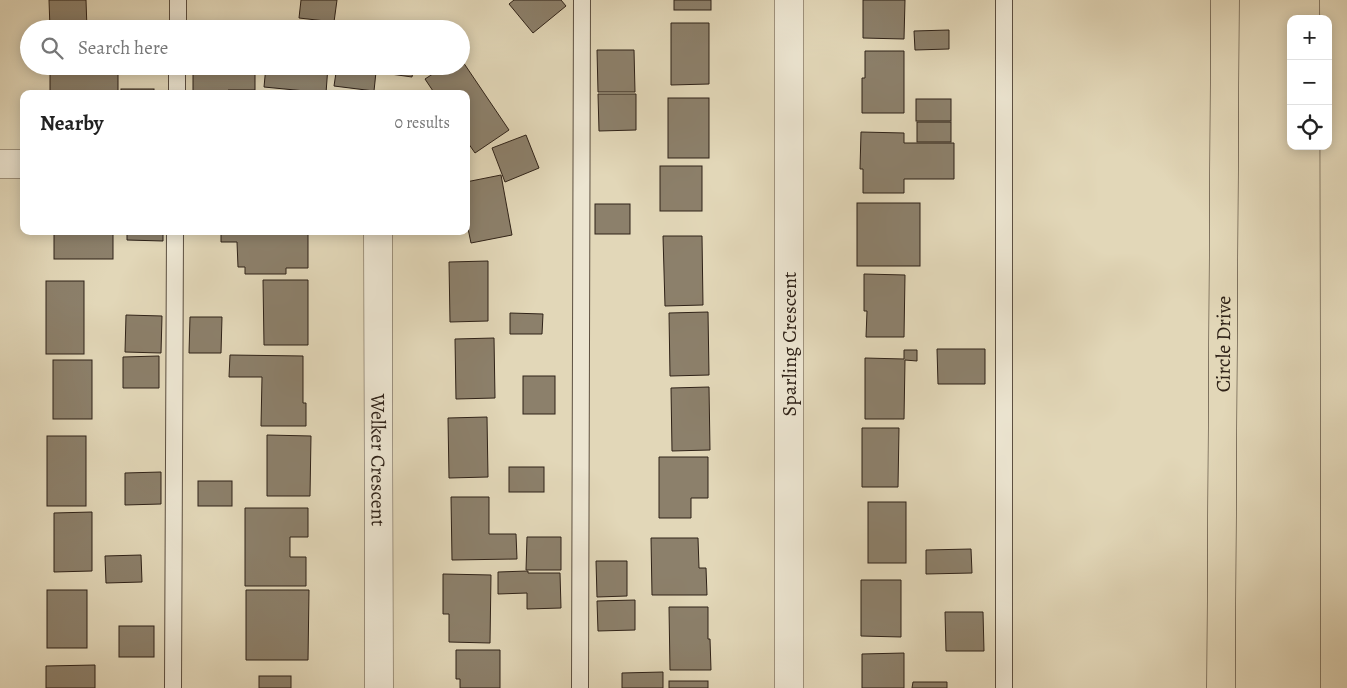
<!DOCTYPE html>
<meta charset="utf-8">
<style>
body{margin:0;font-family:Alegreya,serif;background:#f2f2f2;color:#222}
.controls{position:absolute;right:15px;top:15px;display:grid;overflow:hidden;border-radius:10px;box-shadow:0 2px 12px #0003}
.controls button{width:45px;height:45px;display:grid;place-items:center;padding:0;border:0;border-bottom:1px solid #e0e0e0;background:#fff;color:#222;font:25px sans-serif}
.list{margin:0;padding:0;list-style:none}
h2{display:flex;justify-content:space-between;align-items:center;height:65px;margin:0;padding:0 20px;font-size:21px}
h2 small{font-size:16px;font-weight:400;color:#767676}
.icon{flex:none;width:28px;height:28px;fill:none;stroke:currentColor;stroke-width:2;stroke-linecap:round;stroke-linejoin:round}
.map{position:relative;flex:none;width:1347px;height:688px;overflow:hidden}
.search{position:absolute;background:#fff;box-shadow:0 2px 12px #0003;left:20px;top:20px;width:450px;height:55px;display:flex;align-items:center;gap:12px;box-sizing:border-box;padding:0 18px;border-radius:28px;color:#767676;font-size:19px}
.panel{position:absolute;background:#fff;box-shadow:0 2px 12px #0003;left:20px;top:90px;width:450px;height:145px;border-radius:10px}
.map>svg:first-child{display:block}
.building{fill:#8c806b;stroke:#2f2218}
.lines{fill:none;stroke-linecap:round;stroke-linejoin:round}
.lane-casing{stroke:#5c4f40;stroke-width:18}
.street-casing{stroke:#5c4f40;stroke-width:29}
.highway-casing{stroke:#2f2218;stroke-width:29}
.lane{stroke:#ece5d1;stroke-width:16}
.street{stroke:#ece5d1;stroke-width:28}
.highway{stroke:#e2d7b8;stroke-width:28}
.labels{text-anchor:middle;stroke-width:4;stroke-linejoin:round;paint-order:stroke}
.street-label{font-size:20px;fill:#2f2218;stroke:#ece5d1}
</style>
<div class="map">
<svg width="1347" height="688" viewBox="0 0 1347 688">
<rect width="100%" height="100%" fill="#e2d7b8"/>
<filter id="stains"><feTurbulence type="fractalNoise" baseFrequency=".004" numOctaves="4"/><feColorMatrix values="0 0 0 0 .2 0 0 0 0 .09 0 0 0 0 .02 0 0 0 .5 -.17"/></filter>
<radialGradient id="worn" r=".72"><stop offset=".6" stop-color="#630" stop-opacity="0"/><stop offset="1" stop-color="#630" stop-opacity=".3"/></radialGradient>
<g class="building">
<path d="M 49,0 L 86,0 L 87,29 L 50,29 Z"/>
<path d="M 301,0 L 337,0 L 334,22 L 299,18 Z"/>
<path d="M 514,0 L 561,0 L 566,6 L 533,33 L 509,4 Z"/>
<rect x="674" y="0" width="37" height="10"/>
<path d="M 863,0 L 905,0 L 904,39 L 863,38 Z"/>
<path d="M 671,23 L 709,23 L 709,84 L 671,85 Z"/>
<path d="M 949,30 L 949,49 L 915,50 L 914,31 Z"/>
<path d="M 597,50 L 634,50 L 635,92 L 598,92 Z"/>
<path d="M 865,51 L 904,51 L 904,113 L 862,113 L 862,78 L 865,78 Z"/>
<path d="M 461,59 L 509,130 L 475,153 L 466,140 L 466,94 L 435,94 L 425,79 L 445,66 L 461,66 Z"/>
<rect x="50" y="66" width="68" height="28"/>
<path d="M 193,66 L 255,66 L 255,90 L 228,90 L 228,93 L 193,94 Z"/>
<path d="M 266,66 L 328,66 L 326,93 L 264,87 Z"/>
<path d="M 337,66 L 414,66 L 412,77 L 376,72 L 374,91 L 334,86 Z"/>
<rect x="121" y="89" width="33" height="5"/>
<path d="M 598,94 L 636,94 L 636,130 L 599,131 Z"/>
<rect x="668" y="98" width="41" height="60"/>
<rect x="916" y="99" width="35" height="22"/>
<rect x="917" y="122" width="34" height="20"/>
<path d="M 861,132 L 904,133 L 904,143 L 954,143 L 954,179 L 904,179 L 904,193 L 863,193 L 863,169 L 860,169 Z"/>
<path d="M 526,135 L 539,168 L 505,182 L 492,148 Z"/>
<rect x="660" y="166" width="42" height="45"/>
<path d="M 501,175 L 512,235 L 471,243 L 466,219 L 466,182 Z"/>
<rect x="857" y="203" width="63" height="63"/>
<rect x="595" y="204" width="35" height="30"/>
<rect x="54" y="231" width="59" height="28"/>
<path d="M 127,231 L 163,231 L 163,241 L 127,240 Z"/>
<path d="M 221,231 L 308,231 L 308,268 L 286,268 L 286,274 L 245,274 L 245,267 L 238,267 L 237,242 L 221,242 Z"/>
<path d="M 663,236 L 702,236 L 703,305 L 665,306 Z"/>
<path d="M 488,261 L 488,321 L 450,322 L 449,262 Z"/>
<path d="M 864,274 L 905,275 L 904,337 L 866,337 L 867,311 L 864,311 Z"/>
<path d="M 263,280 L 308,280 L 308,345 L 264,345 Z"/>
<rect x="46" y="281" width="38" height="73"/>
<path d="M 708,312 L 709,375 L 670,376 L 669,313 Z"/>
<path d="M 510,313 L 543,314 L 542,334 L 510,334 Z"/>
<path d="M 126,315 L 162,316 L 161,353 L 125,352 Z"/>
<path d="M 190,317 L 222,317 L 221,353 L 189,353 Z"/>
<path d="M 494,338 L 495,398 L 456,399 L 455,339 Z"/>
<path d="M 937,349 L 985,349 L 985,384 L 938,384 Z"/>
<path d="M 904,350 L 917,350 L 917,361 L 905,360 L 904,419 L 865,419 L 865,358 L 904,359 Z"/>
<path d="M 230,355 L 303,356 L 303,403 L 306,403 L 306,426 L 261,426 L 262,377 L 229,377 Z"/>
<path d="M 159,356 L 159,388 L 123,388 L 123,357 Z"/>
<rect x="53" y="360" width="39" height="59"/>
<rect x="523" y="376" width="32" height="38"/>
<path d="M 709,387 L 710,450 L 672,451 L 671,388 Z"/>
<path d="M 487,417 L 488,477 L 449,478 L 448,418 Z"/>
<path d="M 862,428 L 899,428 L 898,487 L 862,487 Z"/>
<path d="M 267,435 L 311,436 L 310,496 L 267,496 Z"/>
<rect x="47" y="436" width="39" height="70"/>
<path d="M 659,457 L 708,457 L 708,498 L 691,498 L 691,518 L 659,518 Z"/>
<rect x="509" y="467" width="35" height="25"/>
<path d="M 161,472 L 161,504 L 125,505 L 125,473 Z"/>
<rect x="198" y="481" width="34" height="25"/>
<path d="M 451,497 L 489,497 L 489,534 L 516,534 L 517,559 L 452,560 Z"/>
<rect x="868" y="502" width="38" height="61"/>
<path d="M 245,508 L 308,508 L 308,537 L 290,537 L 290,557 L 306,557 L 306,586 L 245,586 Z"/>
<path d="M 92,512 L 92,571 L 54,572 L 54,513 Z"/>
<path d="M 527,537 L 561,537 L 561,570 L 526,570 Z"/>
<path d="M 651,538 L 698,538 L 699,568 L 706,568 L 707,595 L 652,595 Z"/>
<path d="M 971,549 L 972,573 L 926,574 L 926,550 Z"/>
<path d="M 141,555 L 142,582 L 106,583 L 105,556 Z"/>
<path d="M 596,561 L 627,561 L 627,596 L 597,597 Z"/>
<path d="M 528,571 L 528,573 L 560,573 L 561,608 L 527,609 L 527,593 L 498,594 L 498,572 Z"/>
<path d="M 443,574 L 491,575 L 490,643 L 449,642 L 449,614 L 443,614 Z"/>
<path d="M 861,580 L 901,580 L 901,637 L 861,636 Z"/>
<rect x="47" y="590" width="40" height="58"/>
<path d="M 246,590 L 309,590 L 308,660 L 246,660 Z"/>
<path d="M 635,600 L 635,630 L 598,631 L 597,601 Z"/>
<path d="M 669,607 L 708,607 L 708,639 L 710,639 L 711,670 L 670,670 Z"/>
<path d="M 945,612 L 983,612 L 984,651 L 946,651 Z"/>
<rect x="119" y="626" width="35" height="31"/>
<path d="M 456,650 L 500,650 L 500,688 L 460,688 L 460,679 L 456,679 Z"/>
<path d="M 904,653 L 904,688 L 862,688 L 862,654 Z"/>
<path d="M 95,665 L 95,688 L 46,688 L 46,666 Z"/>
<path d="M 663,672 L 663,688 L 622,688 L 622,673 Z"/>
<rect x="259" y="676" width="32" height="12"/>
<rect x="669" y="681" width="39" height="7"/>
<path d="M 913,682 L 947,682 L 947,688 L 912,688 Z"/>
</g>
<g class="lines">
<defs>
<g id="lane">
<path d="M 178,29 L 178,0"/>
<path d="M 177,94 L 177,66"/>
<path d="M 173,688 L 175,231"/>
<path d="M 580,688 L 582,0"/>
<path d="M 1004,688 L 1004,0"/>
</g>
<g id="street">
<path d="M 0,164 L 24,164"/>
<path id="s1" d="M 378,231 L 379,688"/>
<path d="M 789,688 L 789,0"/>
</g>
<g id="highway">
<path d="M 1334,0 L 1335,688"/>
<path id="s2" d="M 1221,688 L 1225,0"/>
</g>
</defs>
<use href="#lane" class="lane-casing"/>
<use href="#street" class="street-casing"/>
<use href="#highway" class="highway-casing"/>
<use href="#lane" class="lane"/>
<use href="#street" class="street"/>
<use href="#highway" class="highway"/>
</g>
<g class="labels">
<g class="street-label">
<text transform="translate(789 344) rotate(-90)" y="7">Sparling Crescent</text>
<text dy="7" stroke="none"><textPath href="#s2" startOffset="344">Circle Drive</textPath></text>
<text dy="7" stroke="none"><textPath href="#s1" startOffset="229">Welker Crescent</textPath></text>
</g>
</g>
<rect width="100%" height="100%" filter="url(#stains)"/>
<rect width="100%" height="100%" fill="url(#worn)"/>
</svg>
<div class="controls">
<button>+</button>
<button>−</button>
<button><svg class="icon" aria-label="locate" viewBox="0 0 24 24"><circle cx="12" cy="12" r="6"/><path d="M12 2v4M12 18v4M2 12h4M18 12h4"/></svg></button>
</div>
<div class="search"><svg class="icon" aria-label="search" viewBox="0 0 24 24"><circle cx="10" cy="10" r="6"/><path d="M15 15l6 6"/></svg>Search here</div>
<section class="panel">
<h2>Nearby<small>0 results</small></h2>
<ul class="list">
</ul>
</section>
</div>
